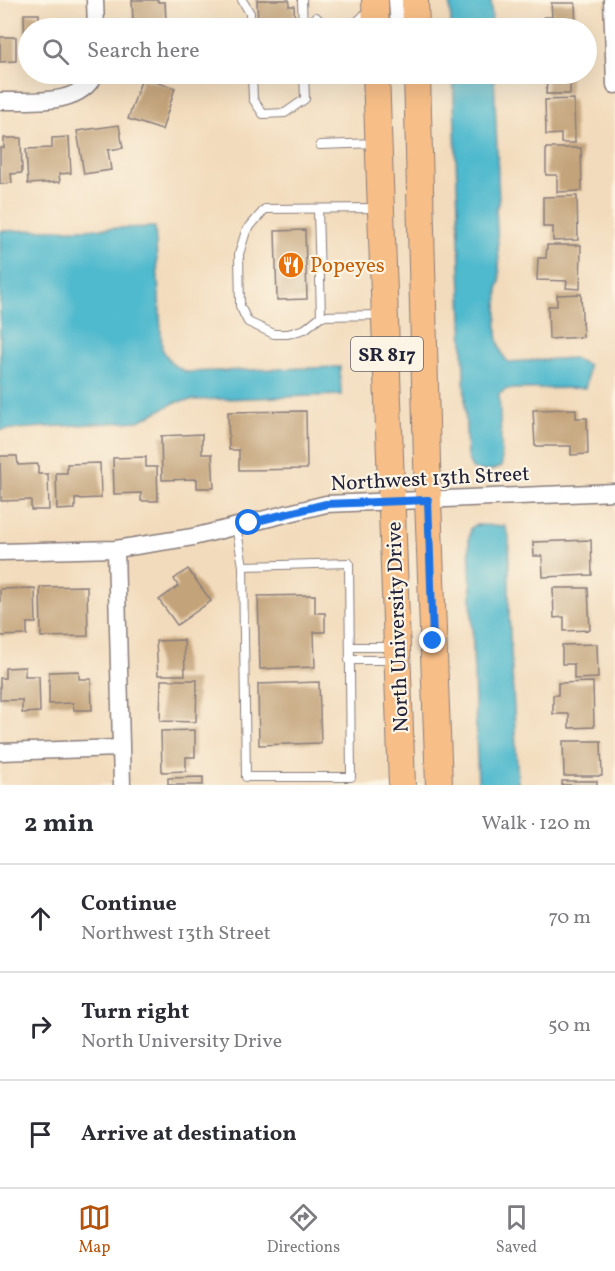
<!DOCTYPE html>
<meta charset="utf-8">
<style>
body{margin:0;font-family:Vollkorn,serif;background:#f2f2f3;color:#2b2b33}
.stop{position:absolute;width:18px;height:18px;margin:-14px;border:4px solid #1a73e8;border-radius:50%;background:#fff}
.stop.end{background:#1a73e8;border-color:#fff;box-shadow:0 2px 6px #0008}
.list{margin:0;padding:0;list-style:none}
h2{display:flex;justify-content:space-between;align-items:center;height:78px;margin:0;padding:0 24px;font-size:26px}
h2 small{font-size:20px;font-weight:400;color:#7c7c81}
.list li{display:grid;grid-template-columns:39px 1fr auto;gap:18px;align-items:center;box-sizing:border-box;height:108px;padding:0 24px;border-top:2px solid #e1e1e2}
.list b{display:block;font-size:22px;white-space:nowrap}
.list p{margin:0;font-size:20px;white-space:nowrap;color:#7c7c81}
.list em{font-size:20px;font-style:normal;color:#7c7c81}
.icon{flex:none;width:33px;height:33px;fill:none;stroke:currentColor;stroke-width:2;stroke-linecap:round;stroke-linejoin:round}
.map{position:relative;flex:none;width:615px;height:785px;overflow:hidden}
.search{position:absolute;background:#fff;box-shadow:0 6px 24px #0002;left:18px;right:18px;top:18px;height:66px;display:flex;align-items:center;gap:15px;box-sizing:border-box;padding:0 21px;border-radius:33px;color:#7c7c81;font-size:22px}
.sheet{height:402px;background:#fff}
nav{display:flex;justify-content:space-around;align-items:center;box-sizing:border-box;height:84px;border-top:2px solid #e1e1e2;background:#fff;font-size:16px;color:#7c7c81}
nav a{display:grid;justify-items:center;gap:3px}
nav .on{color:#b45309}
.map>svg:first-child{display:block}
.water{fill:#50b9cd;stroke:#396e84;stroke-width:1.5}
.building{fill:#c3a379}
.lines{fill:none;stroke-linecap:round;stroke-linejoin:round}
.service-casing{stroke:#8a7e7c;stroke-width:10}
.minor-casing{stroke:#8a7e7c;stroke-width:19}
.primary-casing{stroke:#8a7e7c;stroke-width:28}
.service{stroke:#fff;stroke-width:8}
.minor{stroke:#fff;stroke-width:16}
.primary{stroke:#f7be87;stroke-width:26}
.route{stroke:#1a73e8;stroke-width:8}
.labels{text-anchor:middle;stroke-width:4.5;stroke-linejoin:round;paint-order:stroke}
.shield{fill:#fcf5e5;stroke:#63616e;stroke-width:1.5}
.shield-label{font-size:20px;font-weight:bold;fill:#22223b}
.food-label{font-size:21px;fill:#c56008;stroke:#fcf5e5;text-anchor:start}
.street-label{font-size:21px;fill:#22223b;stroke:#fcf5e5}
</style>
<div class="map">
<svg width="615" height="785" viewBox="0 0 615 785">
<rect width="100%" height="100%" fill="#fcf5e5"/>
<filter id="ink" filterUnits="userSpaceOnUse"><feTurbulence type="fractalNoise" baseFrequency=".0167" numOctaves="2"/><feDisplacementMap in="SourceGraphic" scale="12" xChannelSelector="R" yChannelSelector="G"/><feConvolveMatrix kernelMatrix="1 2 1 2 8 2 1 2 1" color-interpolation-filters="sRGB"/></filter>
<filter id="wash" filterUnits="userSpaceOnUse"><feTurbulence type="fractalNoise" baseFrequency=".008" numOctaves="4" result="noise"/><feDisplacementMap in="SourceGraphic" scale="24" xChannelSelector="R" yChannelSelector="G"/><feGaussianBlur stdDeviation="1.35" result="paint"/><feColorMatrix in="noise" values="0 0 0 0 0 0 0 0 0 0 0 0 0 0 0 0 0 1.4 0 .05"/><feComposite in="paint" operator="in"/></filter>
<g filter="url(#wash)">
<rect width="100%" height="100%" fill="#f2dbbc"/>
<g class="water">
<path d="M 450,0 L 491,0 L 492,28 L 451,28 Z"/>
<path d="M 453,74 L 494,74 L 499,203 L 496,209 L 500,282 L 498,286 C 498,310 491,344 508,362 L 573,358 L 588,365 L 587,381 L 585,388 L 507,389 L 499,394 L 502,466 C 492,472 483,472 472,469 L 467,456 Z"/>
<path d="M 155,227 L 162,349 L 172,364 L 186,372 L 340,367 L 341,395 L 194,400 L 176,402 L 139,421 L 0,430 L 0,231 Z"/>
<path d="M 475,525 L 505,526 L 509,537 L 509,615 L 518,785 L 478,785 L 469,539 L 471,528 Z"/>
</g>
<g id="blocks">
<g class="building">
<path d="M 132,0 L 158,0 L 158,2 L 165,2 L 166,21 L 133,22 Z"/>
<path d="M 257,0 L 289,0 L 289,6 L 294,6 L 295,28 L 258,28 Z"/>
<path d="M 551,3 L 575,3 L 576,28 L 544,28 L 544,17 L 552,17 Z"/>
<path d="M 24,14 L 39,14 L 39,19 L 54,19 L 54,28 L 28,28 L 28,58 L 25,58 Z"/>
<path d="M 0,37 L 16,37 L 16,61 L 0,62 Z"/>
<path d="M 537,74 L 570,74 L 570,94 L 546,94 L 547,81 L 537,81 Z"/>
<path d="M 142,78 L 175,88 L 162,130 L 128,119 Z"/>
<path d="M 574,99 L 575,143 L 561,143 L 561,134 L 546,135 L 545,100 Z"/>
<path d="M 119,125 L 123,148 L 108,150 L 111,170 L 84,174 L 77,131 Z"/>
<path d="M 69,137 L 71,173 L 59,174 L 60,182 L 28,184 L 26,149 L 52,148 L 52,138 Z"/>
<path d="M 4,138 L 21,138 L 22,173 L 11,174 L 12,183 L 0,184 L 0,148 L 4,148 Z"/>
<path d="M 546,148 L 581,148 L 582,191 L 557,192 L 557,175 L 546,175 Z"/>
<path d="M 577,196 L 578,240 L 553,241 L 553,227 L 543,227 L 543,197 Z"/>
<path d="M 305,230 L 307,299 L 277,300 L 275,231 Z"/>
<path d="M 547,245 L 581,245 L 580,289 L 566,288 L 567,281 L 537,280 L 538,258 L 546,258 Z"/>
<path d="M 581,294 L 583,337 L 549,339 L 548,306 L 557,306 L 557,295 Z"/>
<path d="M 576,409 L 576,418 L 587,418 L 588,454 L 571,455 L 571,446 L 535,446 L 533,410 Z"/>
<path d="M 306,411 L 307,469 L 239,470 L 239,450 L 229,450 L 228,412 Z"/>
<path d="M 202,434 L 202,454 L 212,454 L 214,488 L 197,488 L 197,479 L 162,480 L 161,436 Z"/>
<path d="M 0,456 L 17,456 L 18,465 L 38,464 L 38,474 L 48,474 L 49,510 L 31,510 L 31,500 L 1,501 Z"/>
<path d="M 146,457 L 146,467 L 157,467 L 158,501 L 141,501 L 141,493 L 114,494 L 113,458 Z"/>
<path d="M 100,463 L 101,498 L 75,499 L 75,509 L 57,510 L 56,473 L 67,473 L 67,464 Z"/>
<path d="M 591,540 L 592,575 L 543,577 L 542,556 L 534,556 L 533,542 Z"/>
<path d="M 188,569 L 211,601 L 177,625 L 159,600 L 178,586 L 174,579 Z"/>
<path d="M 87,586 L 88,636 L 41,637 L 40,587 Z"/>
<path d="M 35,588 L 36,623 L 27,623 L 27,635 L 0,636 L 0,589 Z"/>
<path d="M 553,588 L 588,588 L 590,630 L 564,631 L 564,617 L 554,618 Z"/>
<path d="M 315,595 L 315,613 L 325,613 L 325,632 L 314,632 L 315,667 L 260,669 L 258,596 Z"/>
<path d="M 184,640 L 185,675 L 158,675 L 156,641 Z"/>
<path d="M 597,644 L 598,678 L 574,679 L 574,664 L 562,664 L 562,645 Z"/>
<path d="M 25,667 L 25,676 L 39,676 L 40,712 L 22,713 L 22,700 L 0,700 L 0,678 L 5,678 L 5,668 Z"/>
<path d="M 79,671 L 79,679 L 91,679 L 92,710 L 74,710 L 73,703 L 49,704 L 49,672 Z"/>
<path d="M 161,680 L 197,680 L 196,722 L 160,721 Z"/>
<path d="M 319,682 L 321,743 L 259,745 L 258,684 Z"/>
<path d="M 593,682 L 594,727 L 569,728 L 569,714 L 553,714 L 553,695 L 558,695 L 558,683 Z"/>
<path d="M 195,730 L 195,757 L 186,757 L 186,771 L 162,772 L 161,731 Z"/>
<path d="M 563,741 L 601,741 L 602,776 L 564,776 Z"/>
<path d="M 203,777 L 203,785 L 168,785 L 168,778 Z"/>
<rect x="562" y="781" width="35" height="4"/>
</g>
</g>
</g>
<g filter="url(#ink)">
<use href="#blocks" fill-opacity="0" stroke="#8a7e7c" stroke-width="1.5"/>
<g class="lines">
<defs>
<g id="service">
<path d="M 242,0 L 250,13 L 250,28"/>
<path d="M 302,0 L 303,28"/>
<path d="M 316,17 L 327,27 L 337,28"/>
<path d="M 338,28 C 353,26 360,21 369,9"/>
<path d="M 252,74 L 253,99 L 263,114 L 285,113 L 305,99 L 304,74"/>
<path d="M 320,145 L 377,143"/>
<path d="M 377,208 L 265,209 L 246,231 L 239,254 L 240,306 L 248,322 L 274,334 L 288,334 L 305,329 L 321,316 L 382,315"/>
<path d="M 318,209 L 321,316"/>
<path d="M 236,526 L 243,566 L 246,777 L 351,777 L 349,563 L 243,566"/>
<path d="M 350,647 L 394,647"/>
<path d="M 349,660 L 394,660"/>
</g>
<g id="minor">
<path d="M 95,0 L 96,28"/>
<path d="M 397,0 L 399,28"/>
<path d="M 612,0 L 615,85"/>
<path d="M 0,101 C 32,100 79,107 95,74"/>
<path d="M 116,549 L 122,785"/>
<path d="M 0,552 L 116,549 L 193,537 L 326,504 L 615,492"/>
<path d="M 0,752 L 120,748"/>
</g>
<g id="primary">
<path d="M 375,0 L 376,28"/>
<path d="M 415,0 L 416,28"/>
<path d="M 376,74 L 402,785"/>
<path d="M 417,74 L 428,500 L 439,785"/>
</g>
</defs>
<use href="#service" class="service-casing"/>
<use href="#minor" class="minor-casing"/>
<use href="#primary" class="primary-casing"/>
<use href="#service" class="service"/>
<use href="#minor" class="minor"/>
<use href="#primary" class="primary"/>
</g>
</g>
<g class="lines" filter="url(#ink)">
<path class="route" d="M 249,523 L 326,504 L 428,500 L 433,641"/>
</g>
<defs>
<symbol id="restaurant-disc" viewBox="-11 -11 22 22"><circle r="9.5" fill="#e8710a" stroke="#fcf5e5"/><path d="M-5-6h1v4h1v-4h1v4h1v-4h1v5L-1.5 .5V6h-2V.5L-5-1ZM5-6V6H3V1.5H1.5Q1.5-4 5-6Z" fill="#fff"/></symbol>
</defs>
<g fill-rule="evenodd">
<use href="#restaurant-disc" x="276" y="250" width="30" height="30"/>
</g>
<g class="labels">
<rect class="shield" x="351" y="337" width="72" height="34" rx="4.5"/>
<g class="shield-label">
<text x="387" y="361">SR 817</text>
</g>
<g class="food-label">
<text x="310" y="272">Popeyes</text>
</g>
<g class="street-label">
<text transform="translate(430 478) rotate(-3)" y="7">Northwest 13th Street</text>
<text transform="translate(397 627) rotate(-92)" y="7">North University Drive</text>
</g>
</g>
</svg>
<div class="stop" style="left:249px;top:523px"></div>
<div class="stop end" style="left:433px;top:641px"></div>
<div class="search"><svg class="icon" aria-label="search" viewBox="0 0 24 24"><circle cx="10" cy="10" r="6"/><path d="M15 15l6 6"/></svg>Search here</div>
</div>
<section class="sheet">
<h2>2 min<small>Walk · 120 m</small></h2>
<ul class="list">
<li><svg class="icon" aria-label="ahead" viewBox="0 0 24 24"><path d="M12 20V5M6 11l6-6 6 6"/></svg><div><b>Continue</b><p>Northwest 13th Street</p></div><em>70 m</em></li>
<li><svg class="icon" aria-label="right" viewBox="0 0 24 24"><path d="M7 20v-9h11M14 6l5 5-5 5"/></svg><div><b>Turn right</b><p>North University Drive</p></div><em>50 m</em></li>
<li><svg class="icon" aria-label="arrive" viewBox="0 0 24 24"><path d="M6 21V4h12l-3 4 3 4H6"/></svg><div><b>Arrive at destination</b></div></li>
</ul>
</section>
<nav>
<a class="on"><svg class="icon" aria-label="map" viewBox="0 0 24 24"><path d="M3 6l6-2 6 2 6-2v14l-6 2-6-2-6 2zM9 4v14M15 6v14"/></svg>Map</a>
<a><svg class="icon" aria-label="directions" viewBox="0 0 24 24"><path d="M12 3l9 9-9 9-9-9zM9 14v-3h6M13 9l2 2-2 2"/></svg>Directions</a>
<a><svg class="icon" aria-label="saved" viewBox="0 0 24 24"><path d="M7 4h10v16l-5-4-5 4z"/></svg>Saved</a>
</nav>
